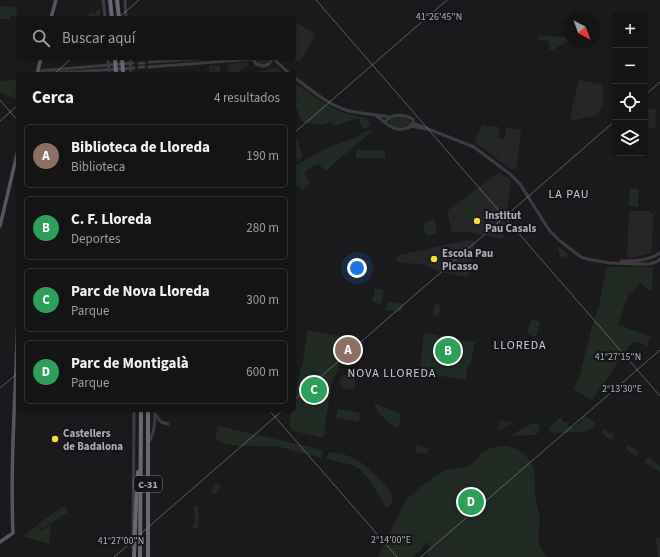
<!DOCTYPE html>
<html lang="es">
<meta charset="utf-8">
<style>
body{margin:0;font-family:"Source Sans 3",sans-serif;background:#212122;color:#f1f3f6}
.controls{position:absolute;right:12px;top:12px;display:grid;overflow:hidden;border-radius:6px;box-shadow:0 1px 3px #0004}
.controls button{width:36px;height:36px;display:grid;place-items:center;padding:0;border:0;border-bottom:1px solid #333334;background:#141415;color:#f1f3f6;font:20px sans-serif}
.compass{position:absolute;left:564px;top:12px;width:36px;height:36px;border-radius:50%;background:#141415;box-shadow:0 1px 3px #0004;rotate:139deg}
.you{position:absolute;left:357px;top:268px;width:14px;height:14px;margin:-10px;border:3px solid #fff;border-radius:50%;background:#1a73e8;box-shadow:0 0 0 6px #1a73e833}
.badge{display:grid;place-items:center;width:26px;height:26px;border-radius:50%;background:#fbdd33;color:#fff;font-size:13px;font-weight:700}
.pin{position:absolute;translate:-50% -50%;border:2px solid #fff;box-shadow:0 1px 4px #0006}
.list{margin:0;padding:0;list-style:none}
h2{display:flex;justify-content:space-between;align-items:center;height:52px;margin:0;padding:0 16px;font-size:17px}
h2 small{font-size:13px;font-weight:400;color:#9d9ea0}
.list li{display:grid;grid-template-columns:26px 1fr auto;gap:12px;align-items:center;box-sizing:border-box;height:64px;margin:0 8px 8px;padding:0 8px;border:1px solid #333334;border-radius:6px}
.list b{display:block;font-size:15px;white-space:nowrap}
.list p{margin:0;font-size:13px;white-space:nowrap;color:#9d9ea0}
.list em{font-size:13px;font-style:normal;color:#9d9ea0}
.icon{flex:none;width:22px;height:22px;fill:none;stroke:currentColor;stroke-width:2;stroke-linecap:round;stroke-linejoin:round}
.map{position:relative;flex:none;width:660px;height:557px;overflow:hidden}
.search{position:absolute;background:#141415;box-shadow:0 1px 3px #0004;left:16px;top:16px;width:280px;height:44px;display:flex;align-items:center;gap:10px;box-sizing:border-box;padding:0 14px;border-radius:6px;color:#9d9ea0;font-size:15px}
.panel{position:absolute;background:#141415;box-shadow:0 1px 3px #0004;left:16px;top:72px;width:280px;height:340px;border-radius:6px}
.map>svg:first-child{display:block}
.built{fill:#262629}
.green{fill:#212b24}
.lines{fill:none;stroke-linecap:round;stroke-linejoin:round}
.tertiary{stroke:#3d3c43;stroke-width:3}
.primary{stroke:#565760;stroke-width:3.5}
.motorway{stroke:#666773;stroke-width:4}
.motorway-bridge{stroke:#666773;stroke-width:4}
.ticks{fill:none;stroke:#acaebc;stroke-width:1;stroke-opacity:0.45}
.poi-dot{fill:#fbdd33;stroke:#151517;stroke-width:1.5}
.labels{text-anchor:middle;stroke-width:4;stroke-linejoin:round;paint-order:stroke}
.shield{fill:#151517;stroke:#7f808a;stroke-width:1}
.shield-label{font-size:10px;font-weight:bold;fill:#acaebc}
.poi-label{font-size:11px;font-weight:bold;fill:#acaebc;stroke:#151517;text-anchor:start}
.neighbourhood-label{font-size:12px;letter-spacing:1px;fill:#cdced8;stroke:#151517}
.ticks-label{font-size:10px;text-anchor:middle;fill:#acaebc;stroke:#151517;stroke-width:4;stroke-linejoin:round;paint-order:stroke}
</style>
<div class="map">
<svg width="660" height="557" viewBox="0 0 660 557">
<rect width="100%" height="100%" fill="#1a1a1c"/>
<g class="built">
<path d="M 294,21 L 316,34 L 300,62 L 292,58 L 294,58 Z"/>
<path d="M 248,62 L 249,64 L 236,74 L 233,74 L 233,73 L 229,74 L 227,68 L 230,67 L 229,64 Z"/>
<path d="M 579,80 L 595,83 L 603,85 L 603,105 L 600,109 L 597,115 L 570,121 L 571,119 L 570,117 Z"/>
<path d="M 645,109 L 655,109 L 656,110 L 655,128 L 645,128 Z"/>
<path d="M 482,125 L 499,127 L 498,138 L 505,138 L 506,128 L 521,129 L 517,166 L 515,169 L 511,169 L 475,143 L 475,140 Z"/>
<path d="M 499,172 L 511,180 L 503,239 L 475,233 L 462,232 L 452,233 L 447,211 Z"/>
<path d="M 629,211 L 650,211 L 650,214 L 654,214 L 654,219 L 653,219 L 652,251 L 650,253 L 637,257 L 627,258 Z"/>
<path d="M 469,240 L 475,241 L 468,277 L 441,272 L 432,269 L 428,266 L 426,265 L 396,262 L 397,256 L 401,255 L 453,243 Z"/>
<path d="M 346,374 L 351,374 L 354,376 L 353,378 L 355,379 L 355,385 L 353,390 L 342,388 L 343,386 L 341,385 L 340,383 L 340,379 L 342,377 Z"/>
<path d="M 500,420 L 513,423 L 498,431 Z"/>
<path d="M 656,538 L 660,538 L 660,557 L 658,557 L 658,555 Z"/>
<path d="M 439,541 L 456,557 L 428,557 Z"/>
</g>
<g class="green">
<path d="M 0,6 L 17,7 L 16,16 L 10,15 L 10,19 L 0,19 Z"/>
<path d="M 98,9 L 100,9 L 101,18 L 86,18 L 86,16 L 88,16 L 90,13 L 92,13 L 96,14 L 96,11 Z"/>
<path d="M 308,35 L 313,37 L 308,47 L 303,44 Z"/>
<path d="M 540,36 L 569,37 L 569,41 L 563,45 L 563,44 L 553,50 L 550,50 L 549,41 L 538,40 Z"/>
<path d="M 255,58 L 271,58 L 269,62 L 263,64 L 257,62 Z"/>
<path d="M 220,65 L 221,74 L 210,74 L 209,66 Z"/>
<path d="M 277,68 L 284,74 L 253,74 L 256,72 Z"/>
<path d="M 18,80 L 18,100 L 0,92 L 0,81 Z"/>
<path d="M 294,82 C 308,92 329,108 345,113 C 352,116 360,116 367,118 L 370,126 L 363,129 L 359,119 L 358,118 L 333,126 L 331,121 L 324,125 L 302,122 L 296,107 L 294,107 Z"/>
<rect x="588" y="87" width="11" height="7"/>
<path d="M 399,116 L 403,117 L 410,121 L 410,125 C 403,129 395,128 389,123 L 389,120 L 394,117 Z"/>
<path d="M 482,126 L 492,127 L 491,134 L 481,133 Z"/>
<path d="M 371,130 L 372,131 L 332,165 L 330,168 L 325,171 L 319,164 L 314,165 L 304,173 L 310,183 L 302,191 L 299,185 L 294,188 L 294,131 L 303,157 L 295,162 L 296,165 L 327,148 L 360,136 L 360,134 Z"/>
<path d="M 478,136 L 491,137 L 490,149 L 484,148 L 484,144 L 477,144 Z"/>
<path d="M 502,149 L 508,150 L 507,161 L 500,161 Z"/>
<path d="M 357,150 L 383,150 L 385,151 L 385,158 L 356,158 L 356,151 Z"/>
<path d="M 481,186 L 487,194 L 473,204 L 467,196 Z"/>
<path d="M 630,189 L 639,189 L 638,207 L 629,206 Z"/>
<path d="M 462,207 L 479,209 L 477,221 L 460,219 Z"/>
<path d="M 434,218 L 437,234 L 426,235 L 423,225 Z"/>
<rect x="631" y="227" width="6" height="12"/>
<path d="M 557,245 L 568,254 L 566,258 L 560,256 Z"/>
<path d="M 463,246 L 471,247 L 469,260 L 461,260 Z"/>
<path d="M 461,261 L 468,262 L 467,272 L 460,272 Z"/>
<path d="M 609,267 L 653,267 L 652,291 L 650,291 L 640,283 L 634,289 L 632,293 L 629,292 L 618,325 L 650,336 L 647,347 L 644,344 L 632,342 L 592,400 L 574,389 L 579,378 L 590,334 L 599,305 L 606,269 Z"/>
<path d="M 375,288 L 384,290 L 381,304 L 372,302 Z"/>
<path d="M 388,302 L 403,304 L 402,312 L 386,310 Z"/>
<path d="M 435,304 L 441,305 L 439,316 L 433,315 Z"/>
<path d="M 531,319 L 540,322 L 536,337 L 527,334 L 528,330 L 528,329 Z"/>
<path d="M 308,330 L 344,337 L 338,371 L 333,379 L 325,423 L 325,435 L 322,438 L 294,431 L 292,430 L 289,424 L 292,410 L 294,410 L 294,401 L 301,367 L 302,367 Z"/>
<path d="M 424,333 L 475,342 L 471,362 L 468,365 L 465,380 L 423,373 L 420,370 Z"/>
<path d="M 374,403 L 401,414 L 398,429 C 389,423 377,414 374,403 Z"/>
<path d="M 338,409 L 360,413 L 359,422 L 342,419 L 343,414 L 341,419 L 336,418 Z"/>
<path d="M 583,415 L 595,423 C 592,428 590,431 584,432 L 552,433 L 550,432 L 549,427 L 561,417 L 563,422 L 567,422 L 568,426 C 576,428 582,423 583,415 Z"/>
<path d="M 533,423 L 534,424 L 537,423 L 539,425 L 540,431 L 539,433 L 536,433 L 536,435 L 509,436 Z"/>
<path d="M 218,426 L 323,450 L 322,458 L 287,449 L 273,446 L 241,446 L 224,444 L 215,438 Z"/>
<path d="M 604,429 L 614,435 L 611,440 L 601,433 Z"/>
<path d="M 416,445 L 428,448 L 427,454 L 415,452 Z"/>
<path d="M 628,445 L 639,452 L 636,456 L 626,449 Z"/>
<path d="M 505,446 C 523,448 535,462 535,479 C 535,485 534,490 535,495 C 536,503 539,511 540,519 C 540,525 538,529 538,535 C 537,543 542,551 547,557 L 456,557 L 439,541 L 428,557 L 426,557 L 430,546 L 426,542 L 420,551 L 413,557 L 378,557 L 407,498 C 412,496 414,492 418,489 C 427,482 437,474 447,470 C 455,467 464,469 471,464 C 475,462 477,458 480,455 C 487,448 496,446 505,446 Z"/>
<path d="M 329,452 C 336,453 346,454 353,458 C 362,461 391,487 392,497 C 393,501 390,505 388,508 L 385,506 L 371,482 L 359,468 L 358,469 L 355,466 L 327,459 Z"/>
<path d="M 648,457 L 660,466 L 660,472 L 644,462 Z"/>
<path d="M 215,483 L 221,486 L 216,494 L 211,492 Z"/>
<path d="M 198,505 L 199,525 L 198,527 L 195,529 L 192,527 L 195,522 L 194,506 Z"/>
<path d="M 64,506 L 68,512 L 42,529 L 38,524 Z"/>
<path d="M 51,524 L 49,544 L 23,536 L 38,525 L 42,531 Z"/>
<path d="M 437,548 L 445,554 L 443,557 L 431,557 Z"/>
</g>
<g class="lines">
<g class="tertiary">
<path d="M 103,0 L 105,18"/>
<path d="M 125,0 L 126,18"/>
<path d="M 108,58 L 109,74"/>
<path d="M 130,58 L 131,74"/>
<path d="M 253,58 L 256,64 L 263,66 L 269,64 L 273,58"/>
<path d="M 274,58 L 277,62 L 290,74"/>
<path d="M 149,62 L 216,58"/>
<path d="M 139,63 L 144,63"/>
<path d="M 139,67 L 144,67"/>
<path d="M 149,67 L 253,59"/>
<path d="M 38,71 L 133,63"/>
<path d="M 38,74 L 134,68"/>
<path d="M 294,77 C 310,89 327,104 346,110 C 360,114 375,114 389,117"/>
<path d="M 376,116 C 382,119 385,124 390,126 C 398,131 414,131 413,119 C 404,114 391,113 385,122"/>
<path d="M 413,123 L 474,147 L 510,174 L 520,184 L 549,230 L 560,241 L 581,257 L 587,259 L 610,263 L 637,264 L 649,264 L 656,262 L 660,259"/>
<path d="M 411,126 L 425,129"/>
<path d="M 621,261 C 636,261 647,261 660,253"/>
<path d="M 156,415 L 161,422 L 168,424"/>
<path d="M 150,440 C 155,430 155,421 155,410"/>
<path d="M 133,547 L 134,410"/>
</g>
<g class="primary">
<path d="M 51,18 L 56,0"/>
<path d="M 37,74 L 41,58"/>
<path d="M 0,226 L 18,150"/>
<path d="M 0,542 L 13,533 C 10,460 16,387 18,313"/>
</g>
<g class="motorway">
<path d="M 110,0 L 112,18"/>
<path d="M 117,0 L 119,18"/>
<path d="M 148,410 L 148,557"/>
<path d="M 134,557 L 136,504 L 138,472"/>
<path d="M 140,557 L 141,410"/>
</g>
<g class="motorway-bridge">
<path d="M 115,58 L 116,74"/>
<path d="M 122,58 L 123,74"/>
</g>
</g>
<path class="ticks" d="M 316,0 L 660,396M 118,18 L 139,0M 54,74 L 72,58M 645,95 L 660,82M 0,100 L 18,121M 0,121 L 18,105M 294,133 L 447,0M 0,388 L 18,373M 294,400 L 615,121M 269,410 L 397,557M 114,557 L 283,410M 421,557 L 660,350"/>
<g class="poi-dot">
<circle cx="477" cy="221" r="4"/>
<circle cx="434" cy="259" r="4"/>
<circle cx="55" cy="439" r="4"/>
</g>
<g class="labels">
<rect class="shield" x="134" y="476" width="28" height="16" rx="3"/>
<g class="shield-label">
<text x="148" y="488">C-31</text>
</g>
<g class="poi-label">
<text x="485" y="219">Institut<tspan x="485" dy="13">Pau Casals</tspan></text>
<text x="442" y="257">Escola Pau<tspan x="442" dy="13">Picasso</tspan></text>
<text x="63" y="437">Castellers<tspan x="63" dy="13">de Badalona</tspan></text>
</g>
<g class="neighbourhood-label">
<text x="569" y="198">LA PAU</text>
<text x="520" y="349">LLOREDA</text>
<text x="392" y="377">NOVA LLOREDA</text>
</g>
</g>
<g class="ticks-label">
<text x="439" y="20">41°26'45"N</text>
<text x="618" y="360">41°27'15"N</text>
<text x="622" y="392">2°13'30"E</text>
<text x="391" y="543">2°14'00"E</text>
<text x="121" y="544">41°27'00"N</text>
</g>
</svg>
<div class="controls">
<button>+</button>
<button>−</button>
<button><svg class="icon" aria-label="locate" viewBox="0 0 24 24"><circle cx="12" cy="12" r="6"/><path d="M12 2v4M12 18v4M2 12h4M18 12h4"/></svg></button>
<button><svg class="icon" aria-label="layers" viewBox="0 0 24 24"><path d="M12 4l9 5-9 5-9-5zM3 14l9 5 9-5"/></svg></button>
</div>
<svg class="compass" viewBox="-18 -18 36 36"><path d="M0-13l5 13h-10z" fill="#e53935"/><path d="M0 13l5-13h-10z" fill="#9d9ea0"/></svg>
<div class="you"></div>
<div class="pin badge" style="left:348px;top:350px;background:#8d6e63">A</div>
<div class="pin badge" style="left:448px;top:351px;background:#2e9e5b">B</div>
<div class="pin badge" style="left:314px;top:390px;background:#2e9e5b">C</div>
<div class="pin badge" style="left:471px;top:502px;background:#2e9e5b">D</div>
<div class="search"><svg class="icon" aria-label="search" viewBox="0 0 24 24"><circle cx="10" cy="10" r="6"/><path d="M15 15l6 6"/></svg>Buscar aquí</div>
<section class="panel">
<h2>Cerca<small>4 resultados</small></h2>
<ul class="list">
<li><span class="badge" style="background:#8d6e63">A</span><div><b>Biblioteca de Lloreda</b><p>Biblioteca</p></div><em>190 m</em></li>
<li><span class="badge" style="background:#2e9e5b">B</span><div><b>C. F. Lloreda</b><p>Deportes</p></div><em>280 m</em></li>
<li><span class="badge" style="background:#2e9e5b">C</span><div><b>Parc de Nova Lloreda</b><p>Parque</p></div><em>300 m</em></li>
<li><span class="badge" style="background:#2e9e5b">D</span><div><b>Parc de Montigalà</b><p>Parque</p></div><em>600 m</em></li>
</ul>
</section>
</div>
